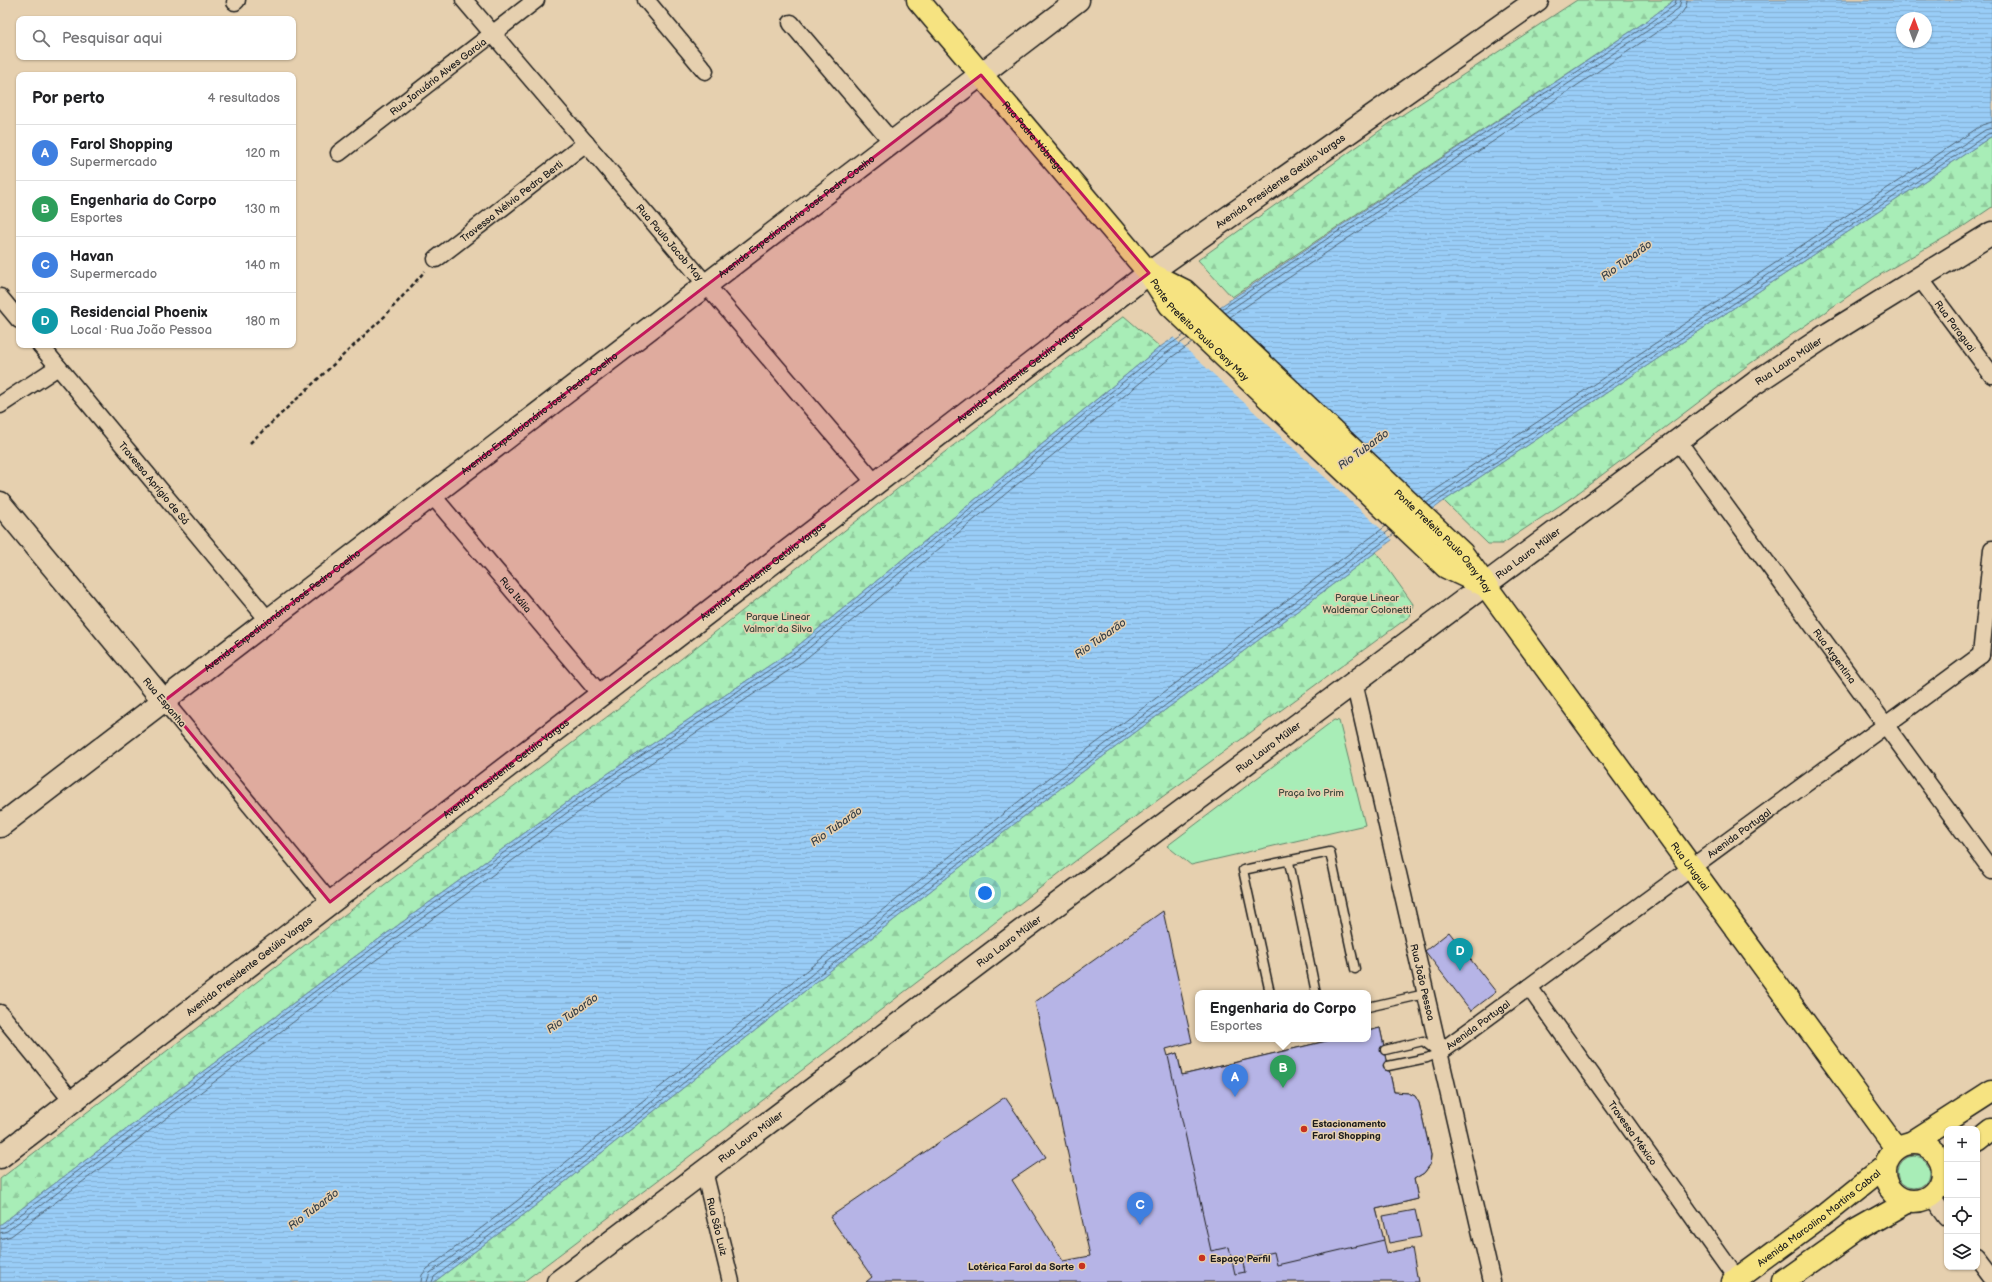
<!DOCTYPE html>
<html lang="pt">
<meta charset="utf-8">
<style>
body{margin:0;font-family:"Balsamiq Sans",sans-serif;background:#f2f2f2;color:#202124}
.controls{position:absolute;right:12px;bottom:12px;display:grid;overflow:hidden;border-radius:8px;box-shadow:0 1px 3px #0004}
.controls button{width:36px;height:36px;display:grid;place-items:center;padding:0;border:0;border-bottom:1px solid #e0e0e0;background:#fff;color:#202124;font:20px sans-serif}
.compass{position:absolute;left:1896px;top:12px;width:36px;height:36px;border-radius:50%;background:#fff;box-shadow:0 1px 3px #0004;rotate:1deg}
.you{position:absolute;left:985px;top:893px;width:14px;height:14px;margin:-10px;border:3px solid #fff;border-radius:50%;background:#1a73e8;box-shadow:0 0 0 6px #1a73e833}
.badge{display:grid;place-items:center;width:26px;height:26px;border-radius:50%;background:#c8321e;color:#fff;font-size:13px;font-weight:700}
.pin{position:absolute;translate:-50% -33px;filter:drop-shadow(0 1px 2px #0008)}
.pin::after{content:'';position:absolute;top:21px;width:14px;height:12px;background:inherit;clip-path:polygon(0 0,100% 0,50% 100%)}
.popup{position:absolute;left:1195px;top:990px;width:176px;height:52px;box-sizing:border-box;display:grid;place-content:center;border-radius:8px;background:#fff;filter:drop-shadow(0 1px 3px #0005);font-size:13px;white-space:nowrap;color:#757577}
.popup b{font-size:15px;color:#202124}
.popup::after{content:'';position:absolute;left:50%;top:100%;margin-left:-8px;border:8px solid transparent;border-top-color:#fff}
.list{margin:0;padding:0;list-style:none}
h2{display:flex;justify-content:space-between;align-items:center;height:52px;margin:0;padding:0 16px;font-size:17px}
h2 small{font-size:13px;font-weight:400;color:#757577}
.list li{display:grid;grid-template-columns:26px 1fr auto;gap:12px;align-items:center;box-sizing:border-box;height:56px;padding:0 16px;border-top:1px solid #e0e0e0}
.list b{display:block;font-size:15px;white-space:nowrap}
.list p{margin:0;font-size:13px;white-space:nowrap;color:#757577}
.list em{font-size:13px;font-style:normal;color:#757577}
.icon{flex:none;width:22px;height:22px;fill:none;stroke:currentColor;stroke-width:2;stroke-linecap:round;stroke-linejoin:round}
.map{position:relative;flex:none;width:1992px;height:1282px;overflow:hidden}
.search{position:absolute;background:#fff;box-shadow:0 1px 3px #0004;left:16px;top:16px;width:280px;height:44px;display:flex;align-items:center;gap:10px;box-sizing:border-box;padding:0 14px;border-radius:8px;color:#757577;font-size:15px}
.panel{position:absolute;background:#fff;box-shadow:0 1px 3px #0004;left:16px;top:72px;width:280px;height:276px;border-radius:8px}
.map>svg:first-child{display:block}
.green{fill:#a8edb7;stroke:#62846a}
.forest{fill:url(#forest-firs);stroke:#62846a}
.water{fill:url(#water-rules);stroke:#67869f;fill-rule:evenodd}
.pier{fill:#e6d0af}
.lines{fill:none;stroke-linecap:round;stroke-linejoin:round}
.shore{stroke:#4e6374;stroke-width:1}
.building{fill:#b6b4e6;stroke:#1c1c1c}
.lane-casing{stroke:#1c1c1c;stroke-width:11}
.street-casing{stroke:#1c1c1c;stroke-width:19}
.secondary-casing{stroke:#1c1c1c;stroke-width:25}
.primary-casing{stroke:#1c1c1c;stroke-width:25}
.path{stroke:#1c1c1c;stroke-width:2.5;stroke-dasharray:4 3;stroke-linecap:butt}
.lane{stroke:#e6d0af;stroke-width:8}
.street{stroke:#e6d0af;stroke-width:16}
.secondary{stroke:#e6d0af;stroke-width:22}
.primary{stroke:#f6e381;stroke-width:22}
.marked{fill:#c2185b;fill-opacity:0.2;stroke:#c2185b;stroke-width:3;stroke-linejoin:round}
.poi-dot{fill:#c8321e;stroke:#e6d0af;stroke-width:1.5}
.labels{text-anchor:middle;stroke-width:3;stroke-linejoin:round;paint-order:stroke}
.street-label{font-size:10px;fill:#1c1c1c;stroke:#e6d0af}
.park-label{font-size:10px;fill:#38463b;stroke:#e6d0af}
.poi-label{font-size:10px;font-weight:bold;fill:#1c1c1c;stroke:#e6d0af;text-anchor:start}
.water-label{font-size:11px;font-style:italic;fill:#353f48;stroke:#e6d0af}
</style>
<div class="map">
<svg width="1992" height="1282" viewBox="0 0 1992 1282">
<defs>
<pattern id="forest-firs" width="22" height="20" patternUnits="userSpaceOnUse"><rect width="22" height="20" fill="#a8edb7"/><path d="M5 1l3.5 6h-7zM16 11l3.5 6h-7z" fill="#90cb9d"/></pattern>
<pattern id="water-rules" width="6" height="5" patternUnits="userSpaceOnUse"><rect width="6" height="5" fill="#99cdf7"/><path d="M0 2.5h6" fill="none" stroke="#83afd3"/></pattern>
</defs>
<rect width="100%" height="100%" fill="#e6d0af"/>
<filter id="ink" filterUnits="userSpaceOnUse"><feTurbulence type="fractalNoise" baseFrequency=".025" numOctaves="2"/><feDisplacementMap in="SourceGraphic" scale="8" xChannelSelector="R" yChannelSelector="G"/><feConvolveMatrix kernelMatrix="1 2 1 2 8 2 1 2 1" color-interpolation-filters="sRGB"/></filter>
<g filter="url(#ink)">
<g class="green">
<path d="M 1334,720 L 1339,721 L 1365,825 L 1191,865 L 1167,846 Z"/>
<circle cx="1914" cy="1172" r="16"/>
</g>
<g class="forest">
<path d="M 1577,0 L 1674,0 L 1648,20 L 1232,297 L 1198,260 L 1396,119 Z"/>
<path d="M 1992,136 L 1992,207 L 1961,228 L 1878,276 L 1797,331 L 1748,365 L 1574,496 L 1502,544 L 1488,544 L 1444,501 Z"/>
<path d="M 1124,316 L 1160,347 L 794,649 L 585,789 L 349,961 L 0,1225 L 0,1179 L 323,931 L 616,710 L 933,461 Z"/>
<path d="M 1376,552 L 1413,604 L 1410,616 L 1095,846 L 665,1175 L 523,1282 L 434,1282 L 526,1213 L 1037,806 Z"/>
</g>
<path class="water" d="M 1674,0 L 1992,0 L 1992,136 L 1444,501 L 1037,806 L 526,1213 L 434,1282 L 0,1282 L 0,1225 L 349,961 L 585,789 L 794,649 L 1160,347 L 1648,20 ZM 1902,18 L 1926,18 L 1926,42 L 1902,42 Z"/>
<path class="pier" d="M 1212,309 L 1429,515 L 1394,541 L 1172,336 Z"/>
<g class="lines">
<g class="shore">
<path d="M 1222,309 L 1650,23 L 1675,5 L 1676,0"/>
<path d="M 1225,313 L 1653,27 L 1679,8 L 1681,0"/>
<path d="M 1230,317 L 1657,32 C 1668,24 1687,15 1687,0"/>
<path d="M 1422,499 L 1982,125 L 1992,122"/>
<path d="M 1426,503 L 1985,130 L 1992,128"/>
<path d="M 1430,506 L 1988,134 L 1992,133"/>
<path d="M 0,1228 L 4,1227 L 351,964 L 587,792 L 796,652 L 1162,350 L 1184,335"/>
<path d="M 0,1233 L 7,1231 L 354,968 L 590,796 L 799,656 L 1165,354 L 1188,338"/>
<path d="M 0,1239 L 11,1236 L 358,973 L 594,801 L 803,661 L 1169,359 L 1192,343"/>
<path d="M 421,1282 L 422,1275 L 427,1269 L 517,1201 L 1028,794 L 1386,526"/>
<path d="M 427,1282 L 430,1273 L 521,1206 L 1032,799 L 1390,530"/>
<path d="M 432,1282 L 434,1277 L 524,1210 L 1035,803 L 1394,534"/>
</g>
</g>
<g class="building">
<path d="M 1163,911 L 1192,1042 L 1166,1049 L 1168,1056 L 1177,1053 L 1182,1075 L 1335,1039 L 1368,1039 L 1368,1031 L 1380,1028 L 1394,1092 L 1408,1093 L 1415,1096 L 1419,1103 L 1431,1155 L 1430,1165 L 1424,1173 L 1414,1179 L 1418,1199 L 1376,1209 L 1387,1253 L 1412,1248 L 1418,1282 L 866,1282 L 872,1277 L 830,1217 L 1005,1097 L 1046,1157 L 1012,1180 L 1063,1261 L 1090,1256 L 1035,1002 Z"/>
<path d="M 1449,932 L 1496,992 L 1471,1011 L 1425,951 Z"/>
<path d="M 1380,1028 L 1394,1092 L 1408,1093 L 1415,1096 L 1419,1103 L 1431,1155 L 1430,1165 L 1424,1173 L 1414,1179 L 1418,1199 L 1376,1209 L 1384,1240 L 1277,1265 L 1274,1252 L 1242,1259 L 1245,1272 L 1235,1274 L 1229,1247 L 1211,1251 L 1168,1056 L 1177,1053 L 1182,1075 L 1335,1039 L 1368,1039 L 1368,1031 Z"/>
<path d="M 1415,1210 L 1421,1237 L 1389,1243 L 1383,1216 Z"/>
</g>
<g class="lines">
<defs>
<g id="lane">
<path d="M 1289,862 L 1316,993"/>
<path d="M 1270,993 L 1243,870 L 1330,852 L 1355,969"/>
<path d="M 1368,1007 L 1425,994"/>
<path d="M 1385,1050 L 1423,1041 L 1439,1053 L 1427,1058 L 1388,1066"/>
</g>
<g id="street">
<path id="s1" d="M 464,0 L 876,484"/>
<path d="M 646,0 L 705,71"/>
<path d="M 235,2 L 237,0"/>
<path d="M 791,23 L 893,143"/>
<path id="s2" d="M 339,153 L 536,0"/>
<path id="s3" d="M 436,259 L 586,143"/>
<path id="s4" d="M 1919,277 L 1992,375"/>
<path d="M 0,297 L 19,320"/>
<path id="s5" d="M 40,345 L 269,621"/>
<path d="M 0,405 L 58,367"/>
<path id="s6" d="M 1678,441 L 1992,871"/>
<path id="s7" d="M 432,495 L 600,694"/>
<path d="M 1981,655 L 1992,549"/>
<path id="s8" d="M 1354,682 L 1492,1282"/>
<path d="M 164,701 L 330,902"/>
<path id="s9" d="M 1529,987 L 1737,1279"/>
<path d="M 0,1013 L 72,1101"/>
<path id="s10" d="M 1439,1053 L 1981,655"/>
<path id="s11" d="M 704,1171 L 731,1282"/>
<path d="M 1931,1196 L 1947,1218"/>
<path d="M 1977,1259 L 1992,1279"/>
</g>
<g id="secondary">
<path d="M 0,503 L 164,701"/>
<path id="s12" d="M 0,826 L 1078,0"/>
<path id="s13" d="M 0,1157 L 1149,273 L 1537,0"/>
<path id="s14" d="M 558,1282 L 1020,932 L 1755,383 L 1830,333 L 1992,233"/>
</g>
<g id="primary">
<path id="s15" d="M 918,0 L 1149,273 L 1170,305 L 1446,567 L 1484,585"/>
<path id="s16" d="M 1149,273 L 1185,291 L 1462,553 L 1896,1148"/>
<path d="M 1977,1142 L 1992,1130"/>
<circle cx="1914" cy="1172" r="29"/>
<path d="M 1911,1143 L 1992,1091"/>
<path id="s17" d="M 1733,1282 L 1827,1213 L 1884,1167"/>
<path d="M 1783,1282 L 1855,1231 L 1908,1201"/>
</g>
</defs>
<use href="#lane" class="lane-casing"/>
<use href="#street" class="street-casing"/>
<use href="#secondary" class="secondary-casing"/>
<use href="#primary" class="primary-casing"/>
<path class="path" d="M 250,443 L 385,316 L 425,271"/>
<use href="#lane" class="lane"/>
<use href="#street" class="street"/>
<use href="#secondary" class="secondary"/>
<use href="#primary" class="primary"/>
</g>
</g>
<path class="marked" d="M 981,75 L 1149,273 L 330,902 L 164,701 Z"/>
<g class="poi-dot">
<circle cx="1304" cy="1129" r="4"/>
<circle cx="1202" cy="1258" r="4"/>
<circle cx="1082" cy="1266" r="4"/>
</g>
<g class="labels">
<g class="street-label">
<text dy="4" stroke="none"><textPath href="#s2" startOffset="125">Rua Januário Alves Garcia</textPath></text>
<text dy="4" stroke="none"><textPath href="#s15" startOffset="179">Rua Padre Nóbrega</textPath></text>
<text dy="4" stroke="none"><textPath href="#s13" startOffset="1610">Avenida Presidente Getúlio Vargas</textPath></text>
<text dy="4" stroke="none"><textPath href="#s3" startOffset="95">Travessa Nélvio Pedro Berti</textPath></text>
<text dy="4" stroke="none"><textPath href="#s12" startOffset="1003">Avenida Expedicionário José Pedro Coelho</textPath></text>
<text dy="4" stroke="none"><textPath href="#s1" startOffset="318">Rua Paulo Jacob May</textPath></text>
<text dy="4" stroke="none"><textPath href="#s4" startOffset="61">Rua Paraguai</textPath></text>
<text dy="4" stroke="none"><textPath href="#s15" startOffset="434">Ponte Prefeito Paulo Osny May</textPath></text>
<text dy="4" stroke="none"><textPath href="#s14" startOffset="1537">Rua Lauro Müller</textPath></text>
<text dy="4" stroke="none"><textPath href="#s13" startOffset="1286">Avenida Presidente Getúlio Vargas</textPath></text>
<text dy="4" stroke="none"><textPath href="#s12" startOffset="679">Avenida Expedicionário José Pedro Coelho</textPath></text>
<text dy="4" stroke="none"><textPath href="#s5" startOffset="179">Travessa Aprígio de Sá</textPath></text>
<text dy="4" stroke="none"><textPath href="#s16" startOffset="400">Ponte Prefeito Paulo Osny May</textPath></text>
<text dy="4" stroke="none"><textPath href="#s14" startOffset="1213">Rua Lauro Müller</textPath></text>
<text dy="4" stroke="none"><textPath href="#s13" startOffset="962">Avenida Presidente Getúlio Vargas</textPath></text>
<text dy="4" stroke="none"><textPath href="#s7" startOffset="130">Rua Itália</textPath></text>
<text dy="4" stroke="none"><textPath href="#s12" startOffset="355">Avenida Expedicionário José Pedro Coelho</textPath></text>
<text dy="4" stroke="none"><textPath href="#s6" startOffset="266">Rua Argentina</textPath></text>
<text transform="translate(165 702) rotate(50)" y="4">Rua Espanha</text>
<text dy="4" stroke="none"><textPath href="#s14" startOffset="889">Rua Lauro Müller</textPath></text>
<text dy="4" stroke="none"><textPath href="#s13" startOffset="638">Avenida Presidente Getúlio Vargas</textPath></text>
<text dy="4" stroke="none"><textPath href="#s10" startOffset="372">Avenida Portugal</textPath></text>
<text dy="4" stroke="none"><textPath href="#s16" startOffset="809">Rua Uruguai</textPath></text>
<text dy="4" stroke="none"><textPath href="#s14" startOffset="565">Rua Lauro Müller</textPath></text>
<text dy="4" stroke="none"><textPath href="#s13" startOffset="314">Avenida Presidente Getúlio Vargas</textPath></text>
<text dy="4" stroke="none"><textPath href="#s8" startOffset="308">Rua João Pessoa</textPath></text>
<text dy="4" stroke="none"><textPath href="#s10" startOffset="48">Avenida Portugal</textPath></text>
<text dy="4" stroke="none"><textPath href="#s9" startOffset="179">Travessa México</textPath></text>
<text dy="4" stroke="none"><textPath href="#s14" startOffset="241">Rua Lauro Müller</textPath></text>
<text dy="4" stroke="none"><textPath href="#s17" startOffset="107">Avenida Marcolino Martins Cabral</textPath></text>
<text dy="4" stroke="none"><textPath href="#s11" startOffset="57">Rua São Luiz</textPath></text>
</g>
<g class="park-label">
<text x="1367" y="601">Parque Linear<tspan x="1367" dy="12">Waldemar Colonetti</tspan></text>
<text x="778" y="620">Parque Linear<tspan x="778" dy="12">Valmor da Silva</tspan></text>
<text x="1311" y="796">Praça Ivo Prim</text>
</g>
<g class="poi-label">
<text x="1312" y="1127">Estacionamento<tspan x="1312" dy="12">Farol Shopping</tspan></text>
<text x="1210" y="1262">Espaço Perfil</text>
<text x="1074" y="1270" text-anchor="end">Lotérica Farol da Sorte</text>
</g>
<g class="water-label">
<text transform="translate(1626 260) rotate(-36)" y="4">Rio Tubarão</text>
<text transform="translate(1363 449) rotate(-36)" y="4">Rio Tubarão</text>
<text transform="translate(1100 638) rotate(-35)" y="4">Rio Tubarão</text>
<text transform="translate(836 826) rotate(-35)" y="4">Rio Tubarão</text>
<text transform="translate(572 1013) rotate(-35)" y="4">Rio Tubarão</text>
<text transform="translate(313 1209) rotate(-37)" y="4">Rio Tubarão</text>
</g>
</g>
</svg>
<div class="controls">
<button>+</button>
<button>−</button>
<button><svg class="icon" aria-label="locate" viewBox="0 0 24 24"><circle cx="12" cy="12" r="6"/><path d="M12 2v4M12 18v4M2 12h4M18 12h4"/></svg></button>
<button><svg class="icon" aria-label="layers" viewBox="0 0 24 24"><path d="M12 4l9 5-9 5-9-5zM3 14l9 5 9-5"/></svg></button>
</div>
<svg class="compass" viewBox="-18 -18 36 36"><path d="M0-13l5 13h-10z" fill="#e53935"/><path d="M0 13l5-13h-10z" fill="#757577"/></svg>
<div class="you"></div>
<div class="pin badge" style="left:1235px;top:1097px;background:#3f7fe0">A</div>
<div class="pin badge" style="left:1283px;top:1088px;background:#2e9e5b">B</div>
<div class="popup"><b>Engenharia do Corpo</b>Esportes</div>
<div class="pin badge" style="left:1140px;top:1225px;background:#3f7fe0">C</div>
<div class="pin badge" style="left:1460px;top:971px;background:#0f9aa8">D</div>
<div class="search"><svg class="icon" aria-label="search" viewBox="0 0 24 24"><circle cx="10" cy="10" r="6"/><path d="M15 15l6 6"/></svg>Pesquisar aqui</div>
<section class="panel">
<h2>Por perto<small>4 resultados</small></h2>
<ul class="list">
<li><span class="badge" style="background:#3f7fe0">A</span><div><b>Farol Shopping</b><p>Supermercado</p></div><em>120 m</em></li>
<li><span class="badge" style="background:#2e9e5b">B</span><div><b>Engenharia do Corpo</b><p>Esportes</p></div><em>130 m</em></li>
<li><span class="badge" style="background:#3f7fe0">C</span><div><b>Havan</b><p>Supermercado</p></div><em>140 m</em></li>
<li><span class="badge" style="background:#0f9aa8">D</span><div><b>Residencial Phoenix</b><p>Local · Rua João Pessoa</p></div><em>180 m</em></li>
</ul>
</section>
</div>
